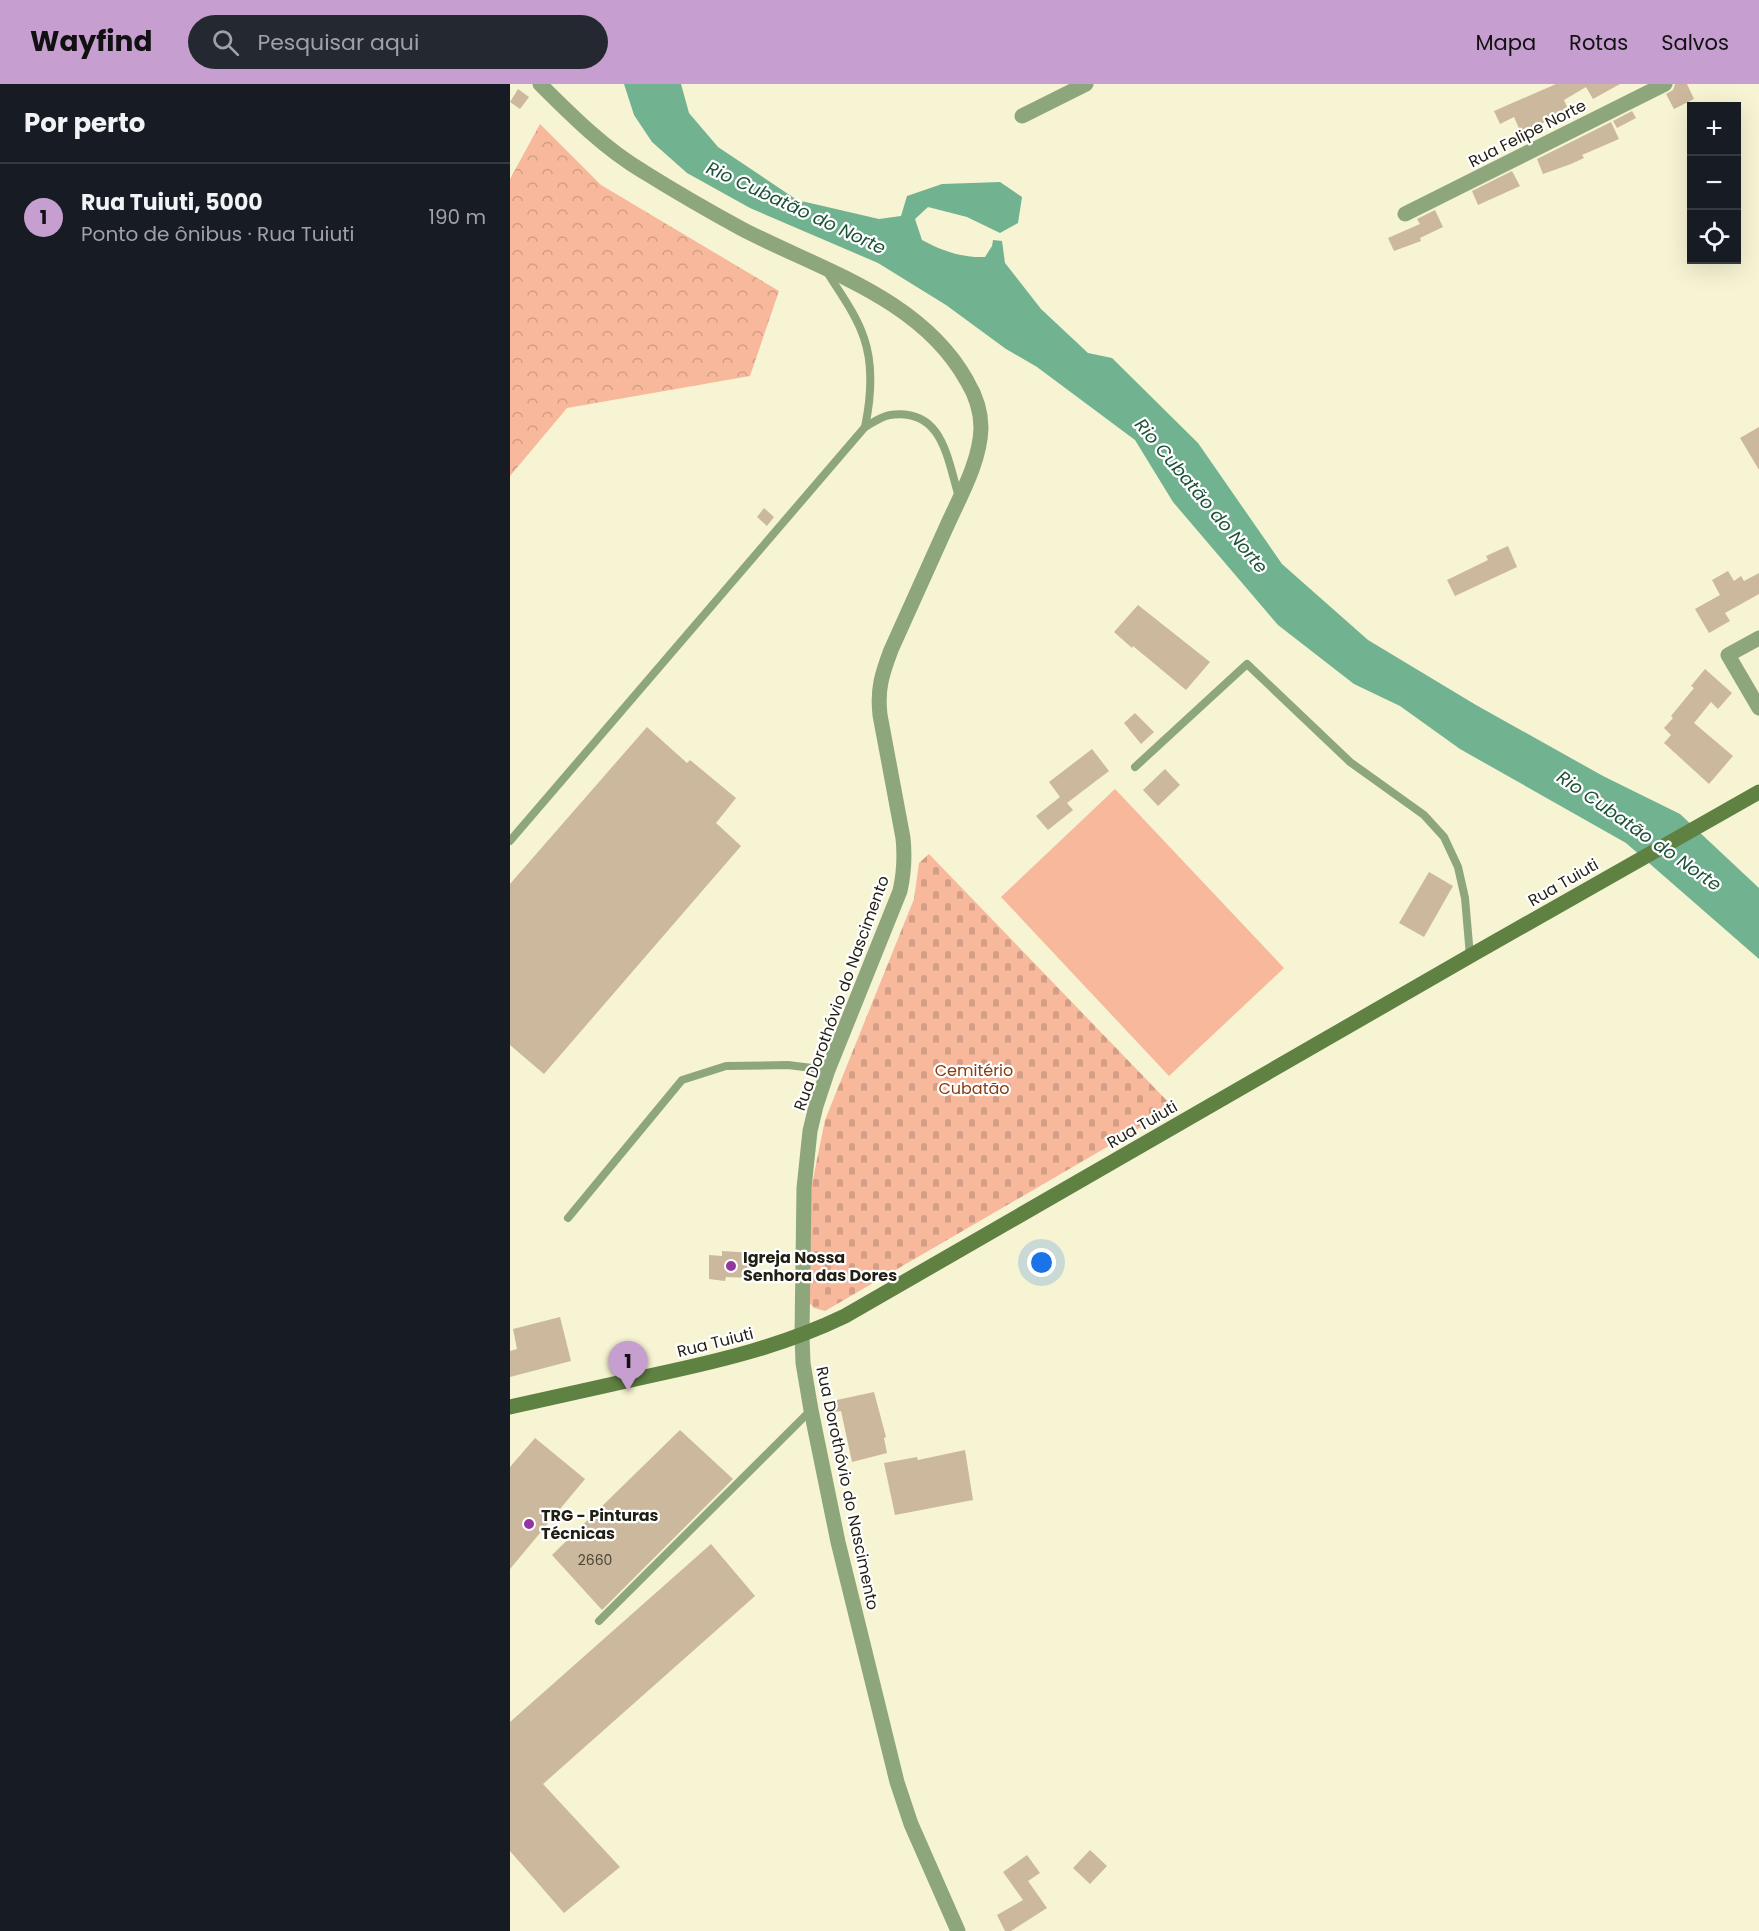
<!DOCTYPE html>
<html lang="pt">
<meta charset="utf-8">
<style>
body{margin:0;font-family:Poppins,sans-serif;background:#242831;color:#f1f3f6}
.controls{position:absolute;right:18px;top:18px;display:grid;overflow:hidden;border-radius:0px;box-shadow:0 6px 24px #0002}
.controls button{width:54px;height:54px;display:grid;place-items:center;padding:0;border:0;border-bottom:2px solid #363941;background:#171b24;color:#f1f3f6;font:30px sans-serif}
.you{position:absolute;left:532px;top:1179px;width:21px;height:21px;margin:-15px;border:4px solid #fff;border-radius:50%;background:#1a73e8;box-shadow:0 0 0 9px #1a73e833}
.badge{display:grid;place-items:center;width:39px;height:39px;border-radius:50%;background:#c69ed0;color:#111;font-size:20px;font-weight:700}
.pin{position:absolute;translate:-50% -50px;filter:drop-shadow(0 2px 3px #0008)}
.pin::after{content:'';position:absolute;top:32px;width:21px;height:18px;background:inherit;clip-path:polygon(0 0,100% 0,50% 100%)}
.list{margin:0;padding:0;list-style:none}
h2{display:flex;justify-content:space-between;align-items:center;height:78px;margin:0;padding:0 24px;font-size:26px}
h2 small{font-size:20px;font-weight:400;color:#9ea1a6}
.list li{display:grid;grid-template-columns:39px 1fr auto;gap:18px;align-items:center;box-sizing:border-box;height:108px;padding:0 24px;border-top:2px solid #363941}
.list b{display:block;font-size:22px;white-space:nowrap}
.list p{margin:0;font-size:20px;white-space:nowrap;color:#9ea1a6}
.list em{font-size:20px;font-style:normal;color:#9ea1a6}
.icon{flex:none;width:33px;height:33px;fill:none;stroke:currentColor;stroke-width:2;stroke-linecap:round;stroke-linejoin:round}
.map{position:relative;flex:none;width:1249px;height:1847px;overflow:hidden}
header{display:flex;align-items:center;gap:36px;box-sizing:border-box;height:84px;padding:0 30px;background:#c69ed0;color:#111}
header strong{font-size:28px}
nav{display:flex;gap:33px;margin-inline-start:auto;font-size:21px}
.search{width:420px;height:54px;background:#242831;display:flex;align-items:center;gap:15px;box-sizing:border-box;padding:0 21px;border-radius:33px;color:#9ea1a6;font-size:22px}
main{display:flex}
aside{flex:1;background:#171b24}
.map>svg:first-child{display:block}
.forest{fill:url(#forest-crowns)}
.cemetery{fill:url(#cemetery-stones)}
.green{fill:#f7b89b}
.water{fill:#71b290}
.building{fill:#ccb89d}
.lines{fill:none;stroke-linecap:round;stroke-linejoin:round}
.service{stroke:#8ea67c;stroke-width:8}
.minor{stroke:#8ea67c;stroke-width:15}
.tertiary{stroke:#8ea67c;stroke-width:15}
.secondary{stroke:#5f8141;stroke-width:15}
.poi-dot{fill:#9237a2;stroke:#fff;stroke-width:2}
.labels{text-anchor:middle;stroke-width:4.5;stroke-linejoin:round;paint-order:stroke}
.number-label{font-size:14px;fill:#4c4536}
.street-label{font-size:16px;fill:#211f14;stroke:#fff}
.park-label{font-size:16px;fill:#873d11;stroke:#fff}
.poi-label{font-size:16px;font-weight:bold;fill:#211f14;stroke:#fff;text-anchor:start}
.water-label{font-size:18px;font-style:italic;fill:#1f523a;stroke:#fff}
</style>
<header>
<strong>Wayfind</strong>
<div class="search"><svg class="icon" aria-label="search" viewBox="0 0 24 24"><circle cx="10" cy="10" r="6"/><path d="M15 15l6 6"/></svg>Pesquisar aqui</div>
<nav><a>Mapa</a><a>Rotas</a><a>Salvos</a></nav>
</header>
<main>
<aside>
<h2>Por perto<small></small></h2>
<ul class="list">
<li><span class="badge">1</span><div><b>Rua Tuiuti, 5000</b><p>Ponto de ônibus · Rua Tuiuti</p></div><em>190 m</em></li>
</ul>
</aside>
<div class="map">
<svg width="1249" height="1847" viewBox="0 0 1249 1847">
<defs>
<pattern id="forest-crowns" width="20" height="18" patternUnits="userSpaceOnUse" patternTransform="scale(1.5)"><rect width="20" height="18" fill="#f7b89b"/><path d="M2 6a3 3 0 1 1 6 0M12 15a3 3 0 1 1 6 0" fill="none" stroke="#d39e85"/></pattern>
<pattern id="cemetery-stones" width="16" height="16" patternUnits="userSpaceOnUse" patternTransform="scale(1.5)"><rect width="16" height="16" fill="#f7b89b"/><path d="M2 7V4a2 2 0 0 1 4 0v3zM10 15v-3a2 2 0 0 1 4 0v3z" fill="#d39e85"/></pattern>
</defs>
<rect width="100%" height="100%" fill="#f6f4d3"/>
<path class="forest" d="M 30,40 L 91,101 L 269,207 L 240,292 L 57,324 L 0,392 L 0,95 Z"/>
<path class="cemetery" d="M 419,770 L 664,1024 L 315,1227 L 304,1224 L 295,1214 L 301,1105 L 315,1036 L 404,815 L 409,779 Z"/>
<path class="green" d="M 605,705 L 774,884 L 659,992 L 491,813 Z"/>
<path class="water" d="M 114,0 L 171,0 L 179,29 L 208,63 L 287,116 L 369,135 L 391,132 L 397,112 L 432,100 L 490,98 L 512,113 L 508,139 L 490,149 L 457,133 L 418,123 L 405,135 L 412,156 C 432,167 453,174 475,173 L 482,162 L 483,156 L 492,157 L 495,179 L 531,225 L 578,269 L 602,274 L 688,359 L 772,480 L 858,556 L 966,621 L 1093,692 L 1170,730 L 1249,804 L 1249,875 L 1116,759 L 950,665 L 890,622 L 844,600 L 768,541 L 663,418 L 625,356 L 527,283 L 496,265 L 436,221 L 368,179 L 240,124 L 177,89 L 142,58 L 124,31 Z"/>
<g class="building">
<path d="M 1046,0 L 1110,0 L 1083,15 L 1076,3 L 1054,16 L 1059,27 L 1011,49 L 1004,33 L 990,40 L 984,27 Z"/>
<path d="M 1165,0 L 1177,0 L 1184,15 L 1164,25 L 1156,10 L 1163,6 Z"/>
<path d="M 8,5 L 19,13 L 10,25 L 0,18 Z"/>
<path d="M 1122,27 L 1126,34 L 1107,44 L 1103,37 Z"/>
<path d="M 1101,38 L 1109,55 L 1072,71 L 1074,74 L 1061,80 L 1033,90 L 1027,75 Z"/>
<path d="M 1002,87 L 1010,102 L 968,121 L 962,107 Z"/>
<path d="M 925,126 L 933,143 L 910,154 L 911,157 L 884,167 L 878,154 L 910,140 L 907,135 Z"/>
<path d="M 1249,343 L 1249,386 L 1230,354 Z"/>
<path d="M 254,424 L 264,433 L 257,442 L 247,433 Z"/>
<path d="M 998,462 L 1007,483 L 945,512 L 937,496 L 978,476 L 976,472 Z"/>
<path d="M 1218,487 L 1224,497 L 1231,492 L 1234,497 L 1249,489 L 1249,510 L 1215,529 L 1220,537 L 1199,549 L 1185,525 L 1210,511 L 1202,496 Z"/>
<path d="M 628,521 L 700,578 L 676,606 L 623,562 L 622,564 L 604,548 Z"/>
<path d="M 1195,585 L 1222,609 L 1208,625 L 1201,618 L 1184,639 L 1223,672 L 1199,700 L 1154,659 L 1161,651 L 1154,644 L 1163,634 L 1161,632 L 1184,604 L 1181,602 Z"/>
<path d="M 625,629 L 644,648 L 631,660 L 614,639 Z"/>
<path d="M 137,643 L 177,679 L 180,676 L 226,714 L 206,739 L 231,762 L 34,990 L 0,961 L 0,800 Z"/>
<path d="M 582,665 L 599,687 L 557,719 L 563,726 L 538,746 L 526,732 L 550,713 L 539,698 Z"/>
<path d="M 655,685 L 670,701 L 648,722 L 633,706 Z"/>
<path d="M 919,788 L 943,802 L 914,853 L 889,839 Z"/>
<path d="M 212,1167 L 244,1169 L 243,1194 L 216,1193 L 215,1197 L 199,1195 L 199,1171 L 212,1172 Z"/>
<path d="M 50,1233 L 61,1277 L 0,1293 L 0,1267 L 7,1265 L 3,1245 Z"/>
<path d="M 364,1308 L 376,1353 L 374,1354 L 377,1369 L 342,1378 L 331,1327 L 324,1328 L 322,1317 Z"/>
<path d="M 170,1346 L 223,1395 L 92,1526 L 42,1471 Z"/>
<path d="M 25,1354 L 75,1395 L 0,1485 L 0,1383 Z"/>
<path d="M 455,1366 L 463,1416 L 385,1431 L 374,1379 L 407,1373 L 408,1376 Z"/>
<path d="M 201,1460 L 245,1512 L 33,1700 L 110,1783 L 54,1829 L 0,1767 L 0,1638 Z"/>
<path d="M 580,1766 L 597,1782 L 580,1800 L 563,1784 Z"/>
<path d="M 517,1771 L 530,1789 L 518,1797 L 537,1824 L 501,1847 L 495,1847 L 487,1831 L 513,1816 L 493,1788 Z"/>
</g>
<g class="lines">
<g class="service">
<path d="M 317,188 C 330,209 346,230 354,254 C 364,283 361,314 355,343 C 362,339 372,332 380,331 C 433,324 437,374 449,413"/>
<path d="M 625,683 L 737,580 L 840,678 L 914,731 L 934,753 L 948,783 L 955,814 L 960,872"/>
<path d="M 0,757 L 355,343"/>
<path d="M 58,1134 L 172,996 L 216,982 L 278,981 L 318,986"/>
<path d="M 89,1537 L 301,1326"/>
</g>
<g class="minor">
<path d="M 512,32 L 576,0"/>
<path d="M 895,130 L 1155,0"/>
<path d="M 1249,554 L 1218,571 L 1249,624"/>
</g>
<path class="tertiary" d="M 30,0 C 62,32 95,65 134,88 C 166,108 199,127 232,145 C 311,186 411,214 457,297 C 466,312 471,327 471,344 C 470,379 449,414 435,446 C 417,486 399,526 381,566 C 372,590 367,605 370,631 L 393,754 C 395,773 394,789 390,807 L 318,986 L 306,1022 L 300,1047 L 294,1104 L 292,1252 L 293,1279 L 301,1326 L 328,1458 L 387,1698 L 401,1740 L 448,1847"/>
<path class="secondary" d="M 0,1323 C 49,1312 99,1301 148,1290 C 213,1276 275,1261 335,1232 L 960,872 L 1249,708"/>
</g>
<g class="poi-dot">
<circle cx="221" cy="1182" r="6"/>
<circle cx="19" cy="1440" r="6"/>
</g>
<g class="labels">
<g class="number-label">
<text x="85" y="1481">2660</text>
</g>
<g class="street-label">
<text transform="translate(1017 49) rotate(-27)" y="6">Rua Felipe Norte</text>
<text transform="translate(1053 798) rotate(-30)" y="6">Rua Tuiuti</text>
<text transform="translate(331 909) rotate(-70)" y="6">Rua Dorothóvio do Nascimento</text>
<text transform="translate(632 1040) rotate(-30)" y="6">Rua Tuiuti</text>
<text transform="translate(205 1258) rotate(-14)" y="6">Rua Tuiuti</text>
<text transform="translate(338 1404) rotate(78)" y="6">Rua Dorothóvio do Nascimento</text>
</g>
<g class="park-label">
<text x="464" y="992">Cemitério<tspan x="464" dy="18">Cubatão</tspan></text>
</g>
<g class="poi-label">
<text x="233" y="1179">Igreja Nossa<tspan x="233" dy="18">Senhora das Dores</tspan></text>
<text x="31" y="1437">TRG - Pinturas<tspan x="31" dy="18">Técnicas</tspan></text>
</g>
<g class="water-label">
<text transform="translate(286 124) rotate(25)" y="6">Rio Cubatão do Norte</text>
<text transform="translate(691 412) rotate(50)" y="6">Rio Cubatão do Norte</text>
<text transform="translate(1129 747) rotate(35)" y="6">Rio Cubatão do Norte</text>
</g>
</g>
</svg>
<div class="controls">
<button>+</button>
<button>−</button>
<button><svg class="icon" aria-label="locate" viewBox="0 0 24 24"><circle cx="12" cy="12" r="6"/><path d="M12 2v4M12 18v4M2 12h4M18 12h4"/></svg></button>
</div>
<div class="you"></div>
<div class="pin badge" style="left:118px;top:1307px">1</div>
</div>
</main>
